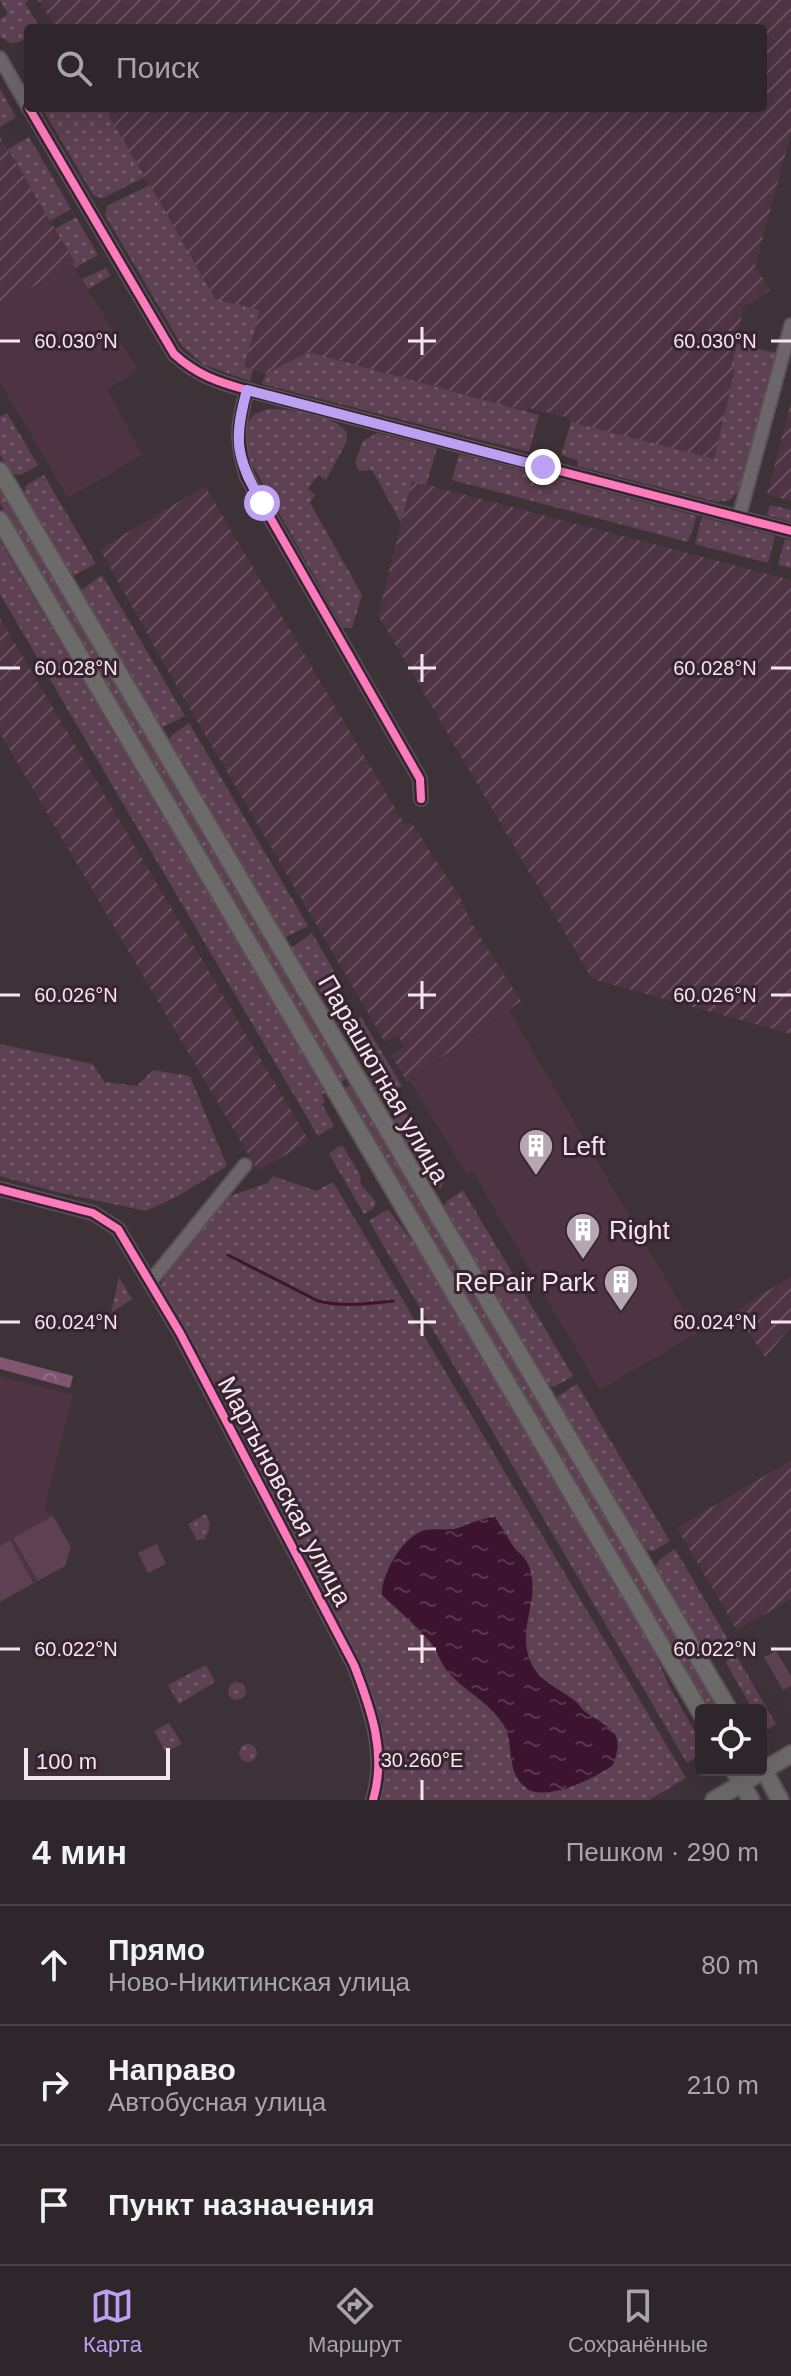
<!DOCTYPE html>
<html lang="ru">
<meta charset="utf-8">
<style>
body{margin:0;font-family:Helvetica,sans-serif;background:#3a3237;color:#f1f3f6}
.controls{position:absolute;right:24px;bottom:24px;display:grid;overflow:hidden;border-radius:8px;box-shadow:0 8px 32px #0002}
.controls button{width:72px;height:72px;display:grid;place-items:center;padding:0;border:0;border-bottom:2px solid #494347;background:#2e262b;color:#f1f3f6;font:40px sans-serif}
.scale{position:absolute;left:24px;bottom:20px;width:146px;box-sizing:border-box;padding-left:8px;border:4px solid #f5e6ee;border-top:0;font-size:22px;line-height:28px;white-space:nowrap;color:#f5e6ee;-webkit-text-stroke:6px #382330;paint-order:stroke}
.stop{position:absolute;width:24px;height:24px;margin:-18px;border:6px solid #bca0f2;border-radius:50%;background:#fff}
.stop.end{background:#bca0f2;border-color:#fff;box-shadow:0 2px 8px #0008}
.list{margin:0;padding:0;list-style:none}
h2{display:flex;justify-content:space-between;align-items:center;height:104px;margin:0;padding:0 32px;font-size:34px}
h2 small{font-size:26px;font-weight:400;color:#a7a5a9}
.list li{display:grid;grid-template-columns:52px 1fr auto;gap:24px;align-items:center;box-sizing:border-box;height:120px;padding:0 32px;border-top:2px solid #494347}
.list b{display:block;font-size:30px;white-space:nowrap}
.list p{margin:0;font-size:26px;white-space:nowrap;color:#a7a5a9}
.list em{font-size:26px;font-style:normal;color:#a7a5a9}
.icon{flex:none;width:44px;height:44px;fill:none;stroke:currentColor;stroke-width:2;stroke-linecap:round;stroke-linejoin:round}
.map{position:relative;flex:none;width:791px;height:1800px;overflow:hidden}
.search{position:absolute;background:#2e262b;box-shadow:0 8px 32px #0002;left:24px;right:24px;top:24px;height:88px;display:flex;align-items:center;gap:20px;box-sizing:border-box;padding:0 28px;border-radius:8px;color:#a7a5a9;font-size:30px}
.sheet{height:464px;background:#2e262b}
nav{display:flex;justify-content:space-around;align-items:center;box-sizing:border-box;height:112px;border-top:2px solid #494347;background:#2e262b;font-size:22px;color:#a7a5a9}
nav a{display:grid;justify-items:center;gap:4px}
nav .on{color:#bca0f2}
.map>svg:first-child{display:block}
.built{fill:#4e3443}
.industrial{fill:url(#industrial-furrows)}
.green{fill:url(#green-dots)}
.forest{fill:url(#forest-crowns)}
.pitch{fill:#5d4051}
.water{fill:url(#water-ripples)}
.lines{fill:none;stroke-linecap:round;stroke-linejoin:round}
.stream{stroke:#3d142f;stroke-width:3}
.minor-casing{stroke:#5b5056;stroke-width:16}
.major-casing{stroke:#5b5056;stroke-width:20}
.minor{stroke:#6e656a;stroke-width:12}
.major{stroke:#6d6a6a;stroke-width:16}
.cycleway-casing{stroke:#382330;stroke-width:13}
.cycleway{stroke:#fd7abc;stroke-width:8}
.route{stroke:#bca0f2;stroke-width:10}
.ticks{fill:none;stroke:#f5e6ee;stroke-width:3}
.labels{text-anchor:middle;stroke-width:6;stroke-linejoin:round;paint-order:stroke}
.street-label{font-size:26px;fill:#f5e6ee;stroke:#382330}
.poi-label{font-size:26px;fill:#f5e6ee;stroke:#382330;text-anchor:start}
.ticks-label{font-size:20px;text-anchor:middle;fill:#f5e6ee;stroke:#382330;stroke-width:6;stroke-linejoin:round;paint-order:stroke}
</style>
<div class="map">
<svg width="791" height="1800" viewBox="0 0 791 1800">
<defs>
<pattern id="industrial-furrows" width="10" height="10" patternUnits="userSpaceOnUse" patternTransform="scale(2)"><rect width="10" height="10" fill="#4e3443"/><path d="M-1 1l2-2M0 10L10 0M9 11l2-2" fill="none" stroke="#68515e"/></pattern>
<pattern id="green-dots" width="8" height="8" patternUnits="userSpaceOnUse" patternTransform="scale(2)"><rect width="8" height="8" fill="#5d4051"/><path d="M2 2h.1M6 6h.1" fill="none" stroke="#755c6a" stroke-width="1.8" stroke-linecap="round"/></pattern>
<pattern id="forest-crowns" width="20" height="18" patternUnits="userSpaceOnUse" patternTransform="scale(2)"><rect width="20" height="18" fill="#81546f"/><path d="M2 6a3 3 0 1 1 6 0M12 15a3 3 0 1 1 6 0" fill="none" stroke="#936d84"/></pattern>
<pattern id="water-ripples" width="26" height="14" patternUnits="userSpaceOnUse" patternTransform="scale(2)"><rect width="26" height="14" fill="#3d142f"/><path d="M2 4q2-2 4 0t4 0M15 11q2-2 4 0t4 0" fill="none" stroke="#5a364d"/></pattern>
</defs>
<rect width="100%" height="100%" fill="#3e3239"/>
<g class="built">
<path d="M 72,264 L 138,370 L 107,389 L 142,455 L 68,498 L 0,382 L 0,306 Z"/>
<path d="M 509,1010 L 697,1333 L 600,1390 L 473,1172 L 467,1175 L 410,1081 Z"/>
<path d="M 0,1376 L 73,1395 L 44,1511 L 53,1516 L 71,1547 L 65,1566 L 0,1602 Z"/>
</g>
<g class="industrial">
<path d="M 38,0 L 791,0 L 791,133 L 755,266 L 770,290 L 751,304 L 745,304 L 735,342 L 737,344 L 731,367 L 735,368 L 714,460 L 570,422 L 570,418 L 528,408 L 527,411 L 309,352 L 266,374 L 244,368 L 215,299 L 104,108 L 763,108 L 763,28 L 56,28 Z"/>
<path d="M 0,137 L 75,262 L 0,306 Z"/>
<path d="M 791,402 L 791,501 L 767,495 Z"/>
<path d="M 412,481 L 791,580 L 791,1034 L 592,979 L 378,615 Z"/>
<path d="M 205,486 L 405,825 L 411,822 L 459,896 L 473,926 L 521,1001 L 407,1082 L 391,1055 L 404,1047 L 398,1035 L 385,1042 L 164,664 L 100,549 Z"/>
<path d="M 0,618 L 309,1141 L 258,1171 L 0,733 Z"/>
<path d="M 791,1276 L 791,1327 L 765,1357 L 735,1312 Z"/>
<path d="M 791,1460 L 791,1599 L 737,1630 L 677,1528 Z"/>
</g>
<g class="green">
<path d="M 0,0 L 29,0 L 25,3 L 40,28 L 28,28 L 28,37 C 16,44 11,46 0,36 L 0,19 L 8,14 Z"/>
<path d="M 0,89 L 16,117 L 0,127 Z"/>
<path d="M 42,108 L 104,108 L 145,177 L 103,198 L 94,196 Z"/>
<path d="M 29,137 L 71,209 L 50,221 L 8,149 Z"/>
<path d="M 150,185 L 215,299 L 260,310 L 244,367 L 253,370 L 250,381 L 204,365 L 182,346 L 105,215 L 107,206 Z"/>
<path d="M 76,217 L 98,255 L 75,268 L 72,264 L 75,262 L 55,229 Z"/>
<path d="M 106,268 L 110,276 L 88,289 L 82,279 Z"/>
<path d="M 737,344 L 777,353 L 740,489 L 730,500 L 717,502 L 577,466 L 578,460 L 561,455 L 571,422 L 714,459 L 735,369 L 731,367 Z"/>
<path d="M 309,352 L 539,415 L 529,452 L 262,384 L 266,374 Z"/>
<path d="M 269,409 C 289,409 337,415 347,433 L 347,441 L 326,480 L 318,475 L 308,489 L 315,495 L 310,503 L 360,591 L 362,595 L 352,628 L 343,628 L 243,448 C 248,425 244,414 269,409 Z"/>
<path d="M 7,413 L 38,465 L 21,475 L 12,474 L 0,454 L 0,417 Z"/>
<path d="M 377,433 L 437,448 L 426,485 L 412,481 L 401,523 L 372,470 L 359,471 L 355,462 L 363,441 Z"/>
<path d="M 459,454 L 529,472 L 528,475 L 543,479 L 545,476 L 697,516 L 688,542 L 452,480 Z"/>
<path d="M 44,475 L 96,564 L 72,576 L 24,494 L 26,485 Z"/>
<path d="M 0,489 L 346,1079 L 340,1083 L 0,503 Z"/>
<path d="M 770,505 L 791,510 L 791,522 L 767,515 Z"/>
<path d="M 702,517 L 775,536 L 768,563 L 695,544 Z"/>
<path d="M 785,539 L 791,540 L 791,568 L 778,565 Z"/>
<path d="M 0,541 L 326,1092 L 322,1095 L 325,1102 L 322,1104 L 334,1126 L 318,1136 L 0,594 Z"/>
<path d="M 102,575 L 185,716 L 161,728 L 80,591 Z"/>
<path d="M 189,723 L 308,926 L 284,938 L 168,741 L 172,735 Z"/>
<path d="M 312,933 L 341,983 L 323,995 L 303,970 L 290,949 Z"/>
<path d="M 361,1017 L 402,1086 L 382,1097 L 383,1101 L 381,1102 L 366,1077 L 370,1073 L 346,1026 Z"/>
<path d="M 0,1044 L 93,1064 L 104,1082 L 137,1086 L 153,1070 L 190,1076 L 227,1166 L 178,1196 L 146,1211 L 56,1192 L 0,1176 Z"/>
<path d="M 350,1085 L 718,1710 L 710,1710 L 344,1089 Z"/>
<path d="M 401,1112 L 407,1114 L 445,1179 L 441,1188 L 431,1187 L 393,1122 L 393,1118 Z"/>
<path d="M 339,1146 L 343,1146 L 361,1177 L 360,1183 L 376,1202 L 374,1208 L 364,1214 L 329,1154 Z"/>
<path d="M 273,1176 L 316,1191 L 333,1182 L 686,1778 L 649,1800 L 380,1800 L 386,1771 L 382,1722 L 362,1664 L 202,1357 L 160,1287 L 169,1268 L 224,1198 L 268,1183 Z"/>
<path d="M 463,1190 L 573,1376 L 554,1387 L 547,1385 L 443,1207 L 447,1201 Z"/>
<path d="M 388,1209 L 415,1245 L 653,1649 L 670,1688 L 701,1742 L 701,1754 L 687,1763 L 369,1221 Z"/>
<path d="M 119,1277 L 132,1299 L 111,1313 Z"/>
<path d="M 577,1384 L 670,1541 L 653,1551 L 644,1550 L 557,1403 L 558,1396 Z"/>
<path d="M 206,1514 C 211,1523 211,1531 204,1539 L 197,1540 L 188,1524 Z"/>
<path d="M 675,1549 L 730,1643 L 712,1654 L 686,1622 L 655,1569 L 659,1560 Z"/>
<path d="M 729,1656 L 737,1657 L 776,1724 L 765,1731 L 761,1723 L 761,1710 L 753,1710 L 726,1663 Z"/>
<path d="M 206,1665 L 215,1682 L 179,1704 L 168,1685 Z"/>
<circle cx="237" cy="1691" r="9"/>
<path d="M 169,1723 L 182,1744 L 166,1752 L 154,1731 Z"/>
<circle cx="248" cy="1753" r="9"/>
</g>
<path class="forest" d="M 0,1357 L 73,1376 L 70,1388 L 0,1369 Z"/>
<g class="pitch">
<path d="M 53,1516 L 71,1547 L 65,1566 L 38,1581 L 13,1538 Z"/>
<path d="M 10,1540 L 33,1583 L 0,1602 L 0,1546 Z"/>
<path d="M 157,1544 L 166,1564 L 148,1573 L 138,1553 Z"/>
<path d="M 776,1651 L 791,1676 L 791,1686 L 783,1690 L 764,1657 Z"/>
</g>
<path class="water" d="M 495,1517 C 501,1526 506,1534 511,1543 C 519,1556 527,1555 531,1573 C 539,1605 513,1636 535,1670 C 544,1683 562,1691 574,1700 C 579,1704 582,1710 587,1713 C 610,1729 626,1731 613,1765 C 595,1778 551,1800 529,1790 C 503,1773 516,1744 503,1724 C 489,1702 466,1692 449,1673 C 441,1665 438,1651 430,1642 C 416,1625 398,1610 382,1595 C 381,1574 404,1534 426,1530 C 437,1528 448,1531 458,1528 C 472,1523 479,1519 495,1517 Z"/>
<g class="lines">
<path class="stream" d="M 228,1255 L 318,1301 C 343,1307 368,1304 393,1301"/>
<defs>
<g id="minor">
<path d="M 0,58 L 28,107"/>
<path d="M 29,108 L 174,354 C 197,375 218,382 247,390 L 791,531"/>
<path d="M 247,390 C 237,426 236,442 247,477 L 420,779 L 421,799"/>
<path d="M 739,517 L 791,325"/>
<path d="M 0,1189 L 93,1213 L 118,1229 L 180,1333 L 354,1665 C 371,1709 387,1753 373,1800"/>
<path d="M 150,1282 L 245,1165"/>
</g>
<g id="major">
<path d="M 0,471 L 729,1710"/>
<path d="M 0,520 L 701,1713"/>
<path d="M 761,1765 L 780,1800"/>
<path d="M 734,1770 L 751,1800"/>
<path d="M 714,1800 L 791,1754"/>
</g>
</defs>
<use href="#minor" class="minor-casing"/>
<use href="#major" class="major-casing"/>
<use href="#minor" class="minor"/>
<use href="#major" class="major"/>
<defs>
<g id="cycleway">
<path d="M 29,108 L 174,354 C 197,375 218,382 247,390 L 791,531"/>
<path d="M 247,390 C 237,426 236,442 247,477 L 420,779 L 421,799"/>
<path d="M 0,1189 L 93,1213 L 118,1229 L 180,1333 L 354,1665 C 371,1709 387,1753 373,1800"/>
</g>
</defs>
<use href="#cycleway" class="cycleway-casing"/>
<use href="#cycleway" class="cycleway"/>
</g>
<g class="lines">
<path class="route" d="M 262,503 C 236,458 233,440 247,390 L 543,467"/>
</g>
<path class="ticks" d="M 422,327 L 422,355M 0,341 L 20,341M 408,341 L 436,341M 771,341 L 791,341M 422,654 L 422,682M 0,668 L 20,668M 408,668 L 436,668M 771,668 L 791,668M 422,981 L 422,1009M 0,995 L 20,995M 408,995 L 436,995M 771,995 L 791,995M 422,1308 L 422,1336M 0,1322 L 20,1322M 408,1322 L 436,1322M 771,1322 L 791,1322M 422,1635 L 422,1663M 0,1649 L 20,1649M 408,1649 L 436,1649M 771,1649 L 791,1649M 422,1780 L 422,1800"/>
<defs>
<symbol id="building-pin" viewBox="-11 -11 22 30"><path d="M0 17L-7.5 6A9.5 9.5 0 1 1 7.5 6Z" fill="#b5a7af" stroke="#382330"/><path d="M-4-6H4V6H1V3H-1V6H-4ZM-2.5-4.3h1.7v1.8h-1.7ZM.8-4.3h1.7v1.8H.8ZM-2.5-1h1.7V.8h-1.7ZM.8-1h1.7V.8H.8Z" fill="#fff"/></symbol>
</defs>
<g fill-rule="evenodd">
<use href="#building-pin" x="516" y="1126" width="40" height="54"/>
<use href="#building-pin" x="563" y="1210" width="40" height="54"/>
<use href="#building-pin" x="601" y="1262" width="40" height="54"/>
</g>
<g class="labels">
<g class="street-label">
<text transform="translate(384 1079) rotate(60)" y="9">Парашютная улица</text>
<text transform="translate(285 1491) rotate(62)" y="9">Мартыновская улица</text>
</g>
<g class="poi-label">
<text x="562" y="1155">Left</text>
<text x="609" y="1239">Right</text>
<text x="595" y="1291" text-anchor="end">RePair Park</text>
</g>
</g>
<g class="ticks-label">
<text x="76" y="348">60.030°N</text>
<text x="715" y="348">60.030°N</text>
<text x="76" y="675">60.028°N</text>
<text x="715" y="675">60.028°N</text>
<text x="76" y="1002">60.026°N</text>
<text x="715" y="1002">60.026°N</text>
<text x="76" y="1329">60.024°N</text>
<text x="715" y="1329">60.024°N</text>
<text x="76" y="1656">60.022°N</text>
<text x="715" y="1656">60.022°N</text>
<text x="422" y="1767">30.260°E</text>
</g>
</svg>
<div class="controls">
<button><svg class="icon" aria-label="locate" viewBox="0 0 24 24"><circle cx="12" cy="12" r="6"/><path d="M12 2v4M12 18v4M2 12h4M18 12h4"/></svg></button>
</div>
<div class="scale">100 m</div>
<div class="stop" style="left:262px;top:503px"></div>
<div class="stop end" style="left:543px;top:467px"></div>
<div class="search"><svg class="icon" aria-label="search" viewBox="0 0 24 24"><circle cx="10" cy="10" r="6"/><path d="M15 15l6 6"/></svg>Поиск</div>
</div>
<section class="sheet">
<h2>4 мин<small>Пешком · 290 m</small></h2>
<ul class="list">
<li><svg class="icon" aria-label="ahead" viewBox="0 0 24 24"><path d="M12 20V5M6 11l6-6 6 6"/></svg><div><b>Прямо</b><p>Ново-Никитинская улица</p></div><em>80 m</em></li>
<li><svg class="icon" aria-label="right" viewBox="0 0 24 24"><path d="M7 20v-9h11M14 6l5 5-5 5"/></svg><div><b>Направо</b><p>Автобусная улица</p></div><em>210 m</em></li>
<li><svg class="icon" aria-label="arrive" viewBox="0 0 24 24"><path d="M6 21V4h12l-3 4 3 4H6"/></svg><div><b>Пункт назначения</b></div></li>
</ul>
</section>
<nav>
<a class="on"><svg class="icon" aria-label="map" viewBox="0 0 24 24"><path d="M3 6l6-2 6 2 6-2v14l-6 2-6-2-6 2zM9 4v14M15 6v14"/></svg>Карта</a>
<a><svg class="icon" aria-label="directions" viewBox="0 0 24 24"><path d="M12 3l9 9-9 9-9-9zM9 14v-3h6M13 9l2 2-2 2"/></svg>Маршрут</a>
<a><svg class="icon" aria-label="saved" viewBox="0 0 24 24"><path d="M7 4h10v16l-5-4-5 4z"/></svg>Сохранённые</a>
</nav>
